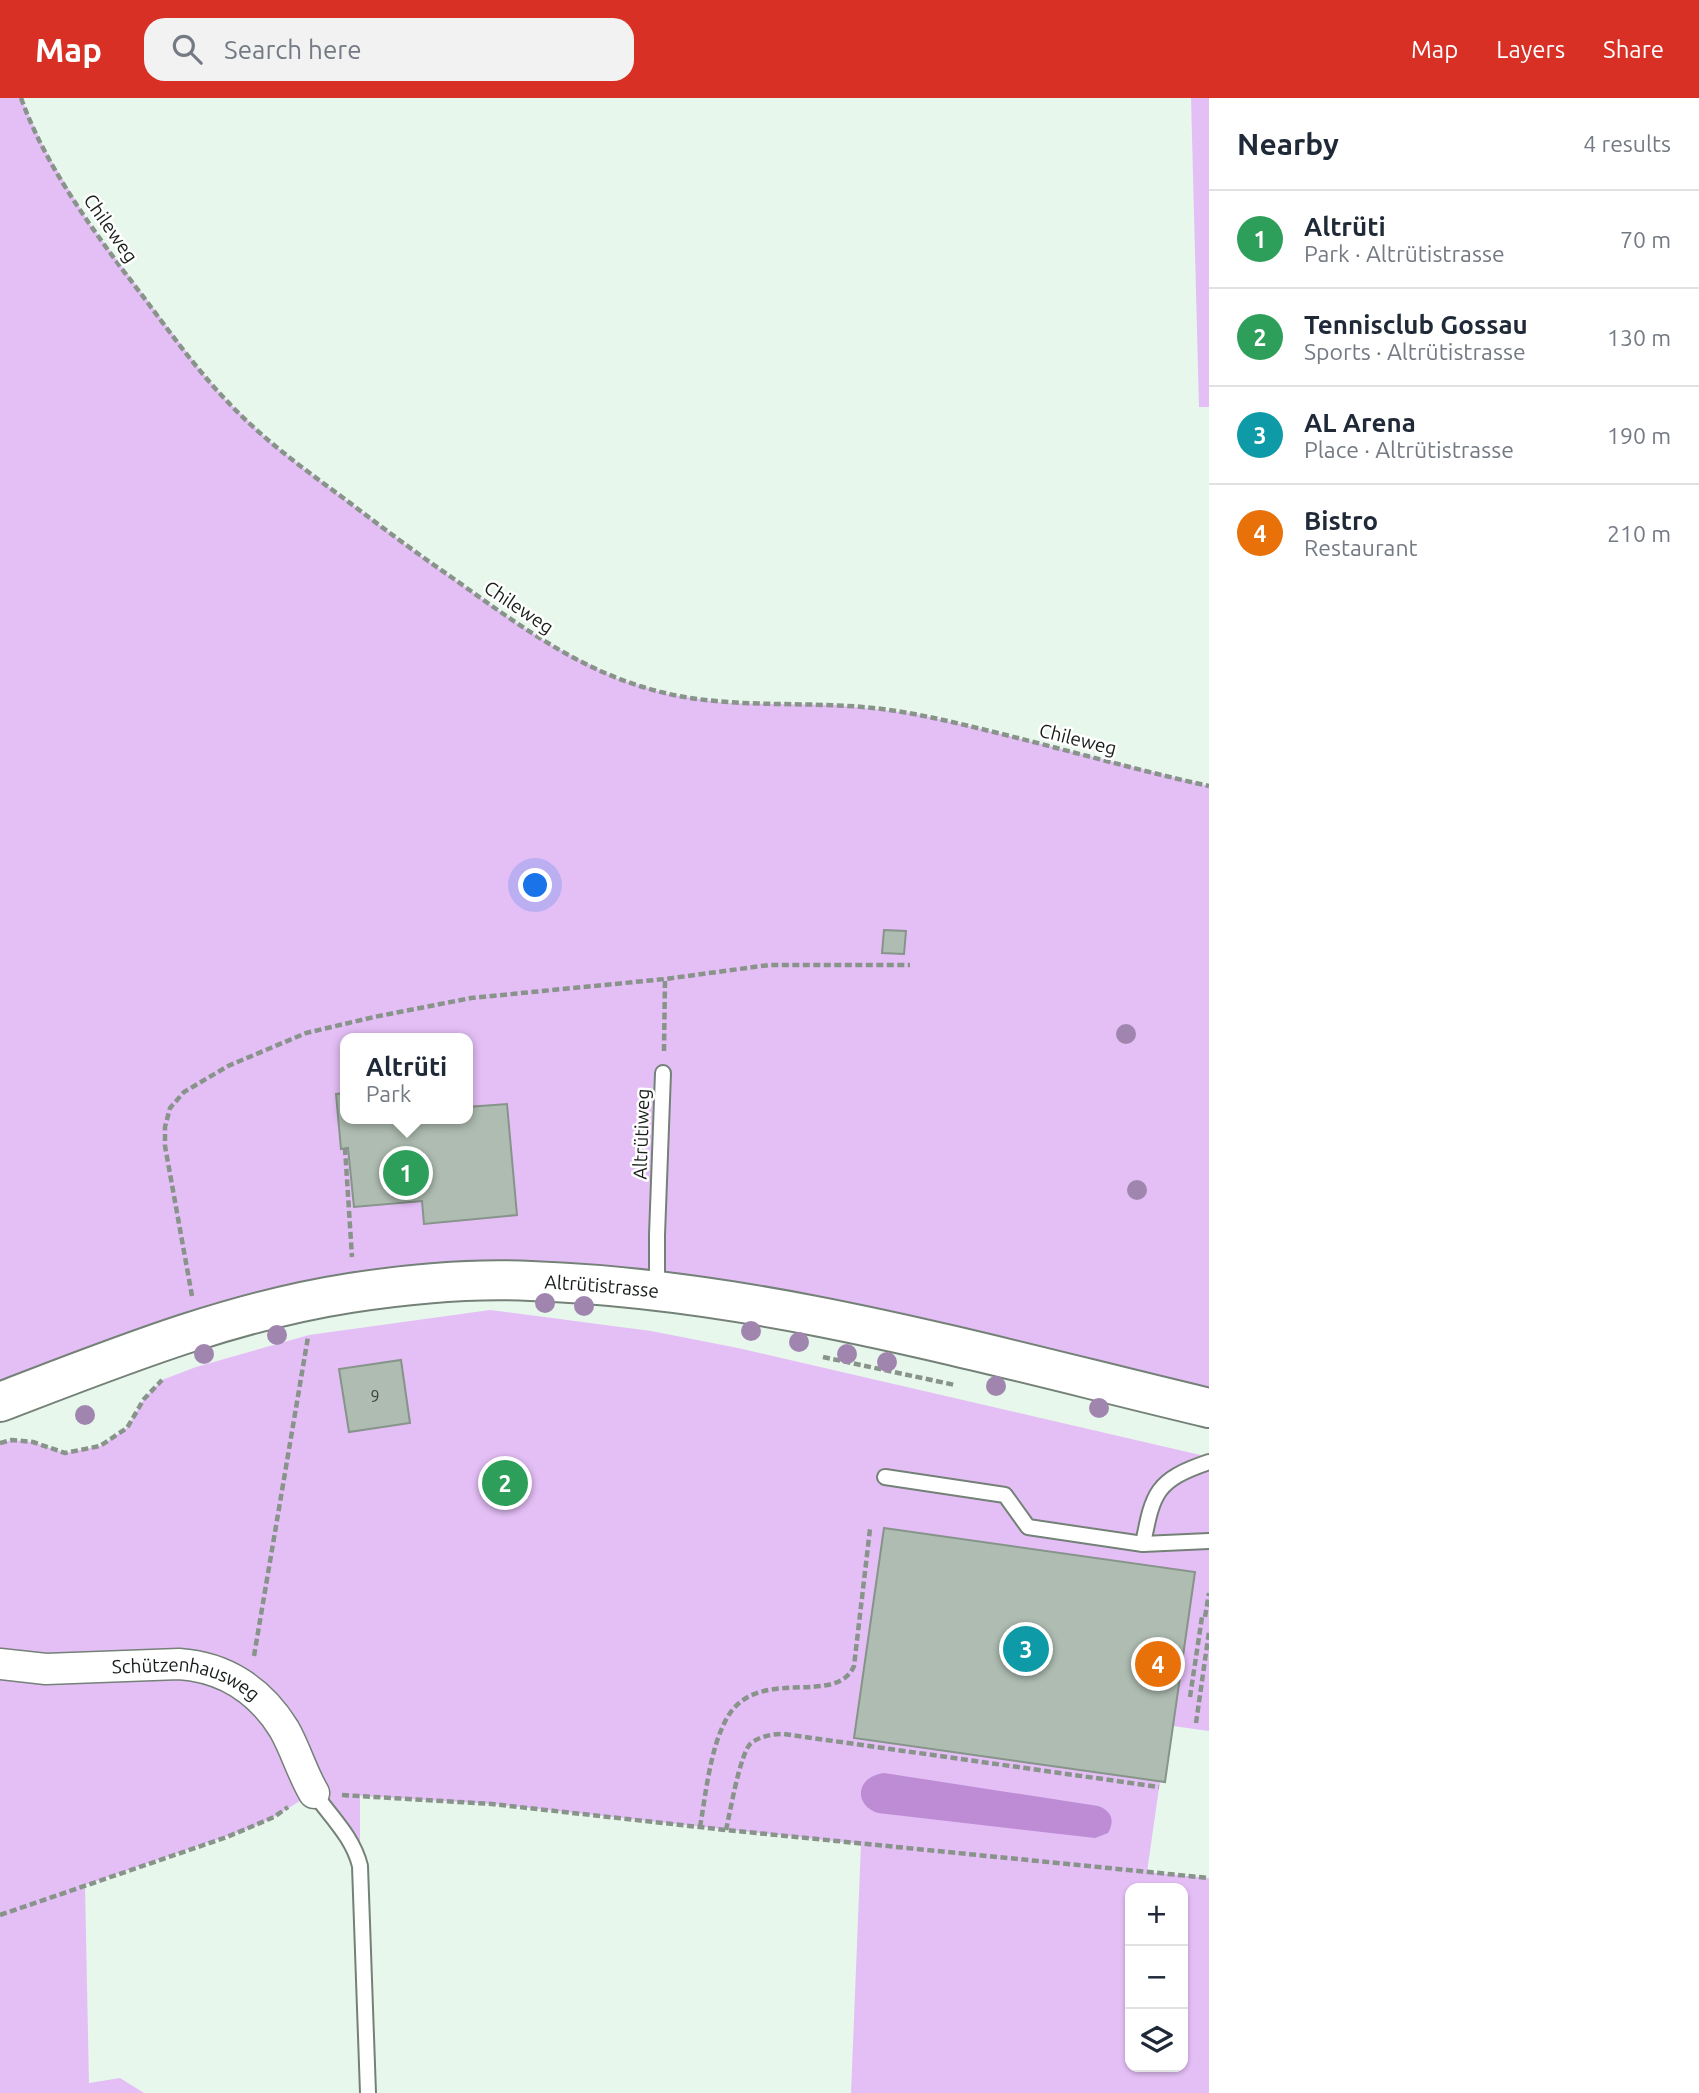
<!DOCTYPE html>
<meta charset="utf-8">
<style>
body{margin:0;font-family:Ubuntu,sans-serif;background:#f2f2f3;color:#1f2937}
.controls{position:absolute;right:21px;bottom:21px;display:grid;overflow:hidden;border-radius:14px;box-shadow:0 2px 5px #0004}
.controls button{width:63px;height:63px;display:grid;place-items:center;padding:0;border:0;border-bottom:2px solid #e0e1e3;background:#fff;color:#1f2937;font:35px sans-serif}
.you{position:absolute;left:536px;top:788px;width:24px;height:24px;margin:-18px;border:5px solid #fff;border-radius:50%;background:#1a73e8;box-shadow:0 0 0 10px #1a73e833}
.badge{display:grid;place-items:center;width:46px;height:46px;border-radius:50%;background:#d93025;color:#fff;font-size:23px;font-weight:700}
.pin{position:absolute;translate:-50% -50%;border:4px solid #fff;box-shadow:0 2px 7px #0006}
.popup{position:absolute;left:340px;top:935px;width:133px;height:91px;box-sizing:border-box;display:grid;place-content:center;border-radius:14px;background:#fff;filter:drop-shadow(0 2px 5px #0005);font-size:23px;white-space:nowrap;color:#747a83}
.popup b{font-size:26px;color:#1f2937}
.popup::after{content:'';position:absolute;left:50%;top:100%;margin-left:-14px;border:14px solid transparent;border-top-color:#fff}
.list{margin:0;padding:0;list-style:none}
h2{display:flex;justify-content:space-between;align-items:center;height:91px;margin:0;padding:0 28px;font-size:30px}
h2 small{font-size:23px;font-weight:400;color:#747a83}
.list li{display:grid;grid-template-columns:46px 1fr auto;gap:21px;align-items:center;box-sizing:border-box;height:98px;padding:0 28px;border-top:2px solid #e0e1e3}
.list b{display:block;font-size:26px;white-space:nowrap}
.list p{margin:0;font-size:23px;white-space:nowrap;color:#747a83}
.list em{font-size:23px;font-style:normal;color:#747a83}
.icon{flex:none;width:38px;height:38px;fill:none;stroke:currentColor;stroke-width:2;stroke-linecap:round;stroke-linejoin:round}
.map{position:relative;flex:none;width:1209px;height:1995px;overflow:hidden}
header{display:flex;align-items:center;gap:42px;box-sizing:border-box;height:98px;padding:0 35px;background:#d93025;color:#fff}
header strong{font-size:33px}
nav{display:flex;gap:38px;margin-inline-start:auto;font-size:24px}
.search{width:490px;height:63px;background:#f2f2f3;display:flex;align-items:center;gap:18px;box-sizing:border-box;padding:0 24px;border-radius:21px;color:#747a83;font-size:26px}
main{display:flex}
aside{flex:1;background:#fff}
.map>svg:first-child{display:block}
.green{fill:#e4bff6;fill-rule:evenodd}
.water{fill:#bd8cd4}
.building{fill:#aebcb1;stroke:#86948a;stroke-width:2}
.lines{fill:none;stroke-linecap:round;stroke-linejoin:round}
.lane-casing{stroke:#748177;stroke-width:18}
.street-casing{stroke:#748177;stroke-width:33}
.secondary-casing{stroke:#748177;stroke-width:42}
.path{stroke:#88938a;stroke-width:4.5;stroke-dasharray:7 3.5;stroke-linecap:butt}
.lane{stroke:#fff;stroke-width:14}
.street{stroke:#fff;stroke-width:30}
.secondary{stroke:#fff;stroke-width:38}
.tree{fill:#a086af}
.labels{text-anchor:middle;stroke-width:5;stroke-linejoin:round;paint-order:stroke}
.number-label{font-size:16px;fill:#3d453e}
.street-label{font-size:19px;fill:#171d18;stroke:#fff}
</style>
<header>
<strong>Map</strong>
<div class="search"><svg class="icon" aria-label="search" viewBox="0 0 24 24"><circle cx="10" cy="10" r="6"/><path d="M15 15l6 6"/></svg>Search here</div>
<nav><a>Map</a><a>Layers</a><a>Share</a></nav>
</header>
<main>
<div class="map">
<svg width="1209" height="1995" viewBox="0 0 1209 1995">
<rect width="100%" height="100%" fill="#e8f7eb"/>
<g class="green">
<path d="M 0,0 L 21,0 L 45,52 L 89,125 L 200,272 L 225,301 L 268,342 L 303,370 L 425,461 L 515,524 L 551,547 L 616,580 L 668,596 L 725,605 L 836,607 L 911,615 L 966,627 L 1209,688 L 1209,1310 L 742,1206 L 354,1195 L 0,1304 ZM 345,940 L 467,940 L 467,1021 L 345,1021 Z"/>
<path d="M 1191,0 L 1209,0 L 1209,309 L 1199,309 Z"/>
<path d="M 490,1212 L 651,1233 L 738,1250 L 1209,1359 L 1209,1633 L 1173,1628 L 1195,1474 L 885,1430 L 1160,1683 L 1147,1774 L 1209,1780 L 1209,1995 L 851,1995 L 861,1746 L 492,1706 L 360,1698 L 360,1768 L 313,1695 L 274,1719 L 251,1730 L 85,1787 L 89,1985 L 120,1980 L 144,1995 L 0,1995 L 0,1345 L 12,1342 L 33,1344 L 65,1355 L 100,1348 L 127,1330 L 144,1301 L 162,1282 L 196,1269 L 309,1237 ZM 1130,1790 L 1183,1790 L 1183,1969 L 1130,1969 Z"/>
</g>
<path class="water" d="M 884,1675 L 1098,1708 C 1112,1713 1115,1723 1108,1735 L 1095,1740 L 878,1715 C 852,1706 857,1678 884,1675 Z"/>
<g class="building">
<path d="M 884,832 L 906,833 L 904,856 L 882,855 Z"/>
<path d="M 345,995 L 345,1021 L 467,1021 L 467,1009 L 507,1006 L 517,1117 L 424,1126 L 422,1103 L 354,1109 L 348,1050 L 341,1051 L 336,996 Z"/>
<path d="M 401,1262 L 410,1325 L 349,1334 L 339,1271 Z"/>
<path d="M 884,1430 L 1195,1474 L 1165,1684 L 854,1640 Z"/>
</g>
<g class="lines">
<defs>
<g id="lane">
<path d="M 657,1191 L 657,1137 L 663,975"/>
<path d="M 885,1379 L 1005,1397 L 1028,1429 L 1143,1446 L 1209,1443"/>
<path d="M 1143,1446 C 1153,1394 1156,1382 1209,1364"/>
<path d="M 314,1695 C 331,1719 353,1739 360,1768 L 368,1995"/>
</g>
<g id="street">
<path id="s1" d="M 0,1566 L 46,1571 L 179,1566 C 224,1569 260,1592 284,1631 C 296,1652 302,1675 314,1695"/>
</g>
<g id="secondary">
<path id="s2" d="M 0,1304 C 115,1260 228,1214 350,1195 C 408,1186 472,1180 531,1183 C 761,1191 986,1257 1209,1310"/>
</g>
</defs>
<use href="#lane" class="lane-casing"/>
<use href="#street" class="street-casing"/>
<use href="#secondary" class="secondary-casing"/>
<g class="path">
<path d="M 21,0 C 44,64 85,121 125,175 C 158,217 188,262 225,301 C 259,338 301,369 342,399 C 379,427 416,455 454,481 C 513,523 573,568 643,589 C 721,614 802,601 882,611 C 928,617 973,629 1018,640 C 1081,656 1145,674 1209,688"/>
<path d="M 664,953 L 665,881"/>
<path d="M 345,1050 L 352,1159"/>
<path d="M 192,1198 L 165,1048 L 165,1029 L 170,1010 L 184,994 L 228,968 L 306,935 L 374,919 L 471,900 L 665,881 L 769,867 L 910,867"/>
<path d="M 823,1259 L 955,1287"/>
<path d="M 0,1345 L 12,1342 L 33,1344 L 65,1355 L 100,1348 L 127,1330 L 144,1301 L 162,1282"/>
<path d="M 254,1558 L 308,1239"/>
<path d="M 1190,1599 L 1202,1519 L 1205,1519 L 1209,1495"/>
<path d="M 1196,1625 L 1209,1534"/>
<path d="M 342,1697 L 492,1706 L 726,1732 L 1209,1780"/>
<path d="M 700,1729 C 706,1695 710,1650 727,1620 C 757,1566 836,1610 854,1568 L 870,1431"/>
<path d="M 726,1732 C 730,1715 740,1655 751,1645 C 761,1638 772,1636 784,1636 L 1159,1689"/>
<path d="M 0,1817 L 227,1739 L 274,1719 L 288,1709"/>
</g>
<use href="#lane" class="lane"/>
<use href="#street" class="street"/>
<use href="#secondary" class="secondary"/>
</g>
<g class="tree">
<circle cx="1126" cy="936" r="10"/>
<circle cx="1137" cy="1092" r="10"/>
<circle cx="545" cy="1205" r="10"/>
<circle cx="584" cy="1208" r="10"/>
<circle cx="751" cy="1233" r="10"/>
<circle cx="277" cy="1237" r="10"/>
<circle cx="799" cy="1244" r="10"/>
<circle cx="204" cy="1256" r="10"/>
<circle cx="847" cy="1256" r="10"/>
<circle cx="887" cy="1264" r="10"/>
<circle cx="996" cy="1288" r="10"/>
<circle cx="1099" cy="1310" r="10"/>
<circle cx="85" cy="1317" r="10"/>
</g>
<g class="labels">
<g class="number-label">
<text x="375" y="1304">9</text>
</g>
<g class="street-label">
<text transform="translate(111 130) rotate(55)" y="7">Chileweg</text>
<text transform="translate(519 509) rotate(34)" y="7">Chileweg</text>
<text transform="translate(1078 641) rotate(14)" y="7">Chileweg</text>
<text transform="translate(641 1036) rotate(-88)" y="7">Altrütiweg</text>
<text dy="7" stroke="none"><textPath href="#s2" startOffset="620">Altrütistrasse</textPath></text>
<text dy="7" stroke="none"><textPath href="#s1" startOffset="189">Schützenhausweg</textPath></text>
</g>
</g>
</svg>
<div class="controls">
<button>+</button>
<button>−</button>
<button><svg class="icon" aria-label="layers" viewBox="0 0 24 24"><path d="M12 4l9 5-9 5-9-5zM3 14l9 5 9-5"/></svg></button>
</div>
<div class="you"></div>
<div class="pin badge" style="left:406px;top:1075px;background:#2e9e5b">1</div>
<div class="popup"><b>Altrüti</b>Park</div>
<div class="pin badge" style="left:505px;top:1385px;background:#2e9e5b">2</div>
<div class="pin badge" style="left:1026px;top:1551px;background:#0f9aa8">3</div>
<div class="pin badge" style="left:1158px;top:1566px;background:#e8710a">4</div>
</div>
<aside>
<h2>Nearby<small>4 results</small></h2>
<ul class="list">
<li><span class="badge" style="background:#2e9e5b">1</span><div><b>Altrüti</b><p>Park · Altrütistrasse</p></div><em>70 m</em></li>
<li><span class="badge" style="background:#2e9e5b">2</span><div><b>Tennisclub Gossau</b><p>Sports · Altrütistrasse</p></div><em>130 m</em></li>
<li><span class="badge" style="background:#0f9aa8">3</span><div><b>AL Arena</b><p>Place · Altrütistrasse</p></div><em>190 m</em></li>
<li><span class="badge" style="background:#e8710a">4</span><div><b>Bistro</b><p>Restaurant</p></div><em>210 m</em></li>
</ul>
</aside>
</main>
